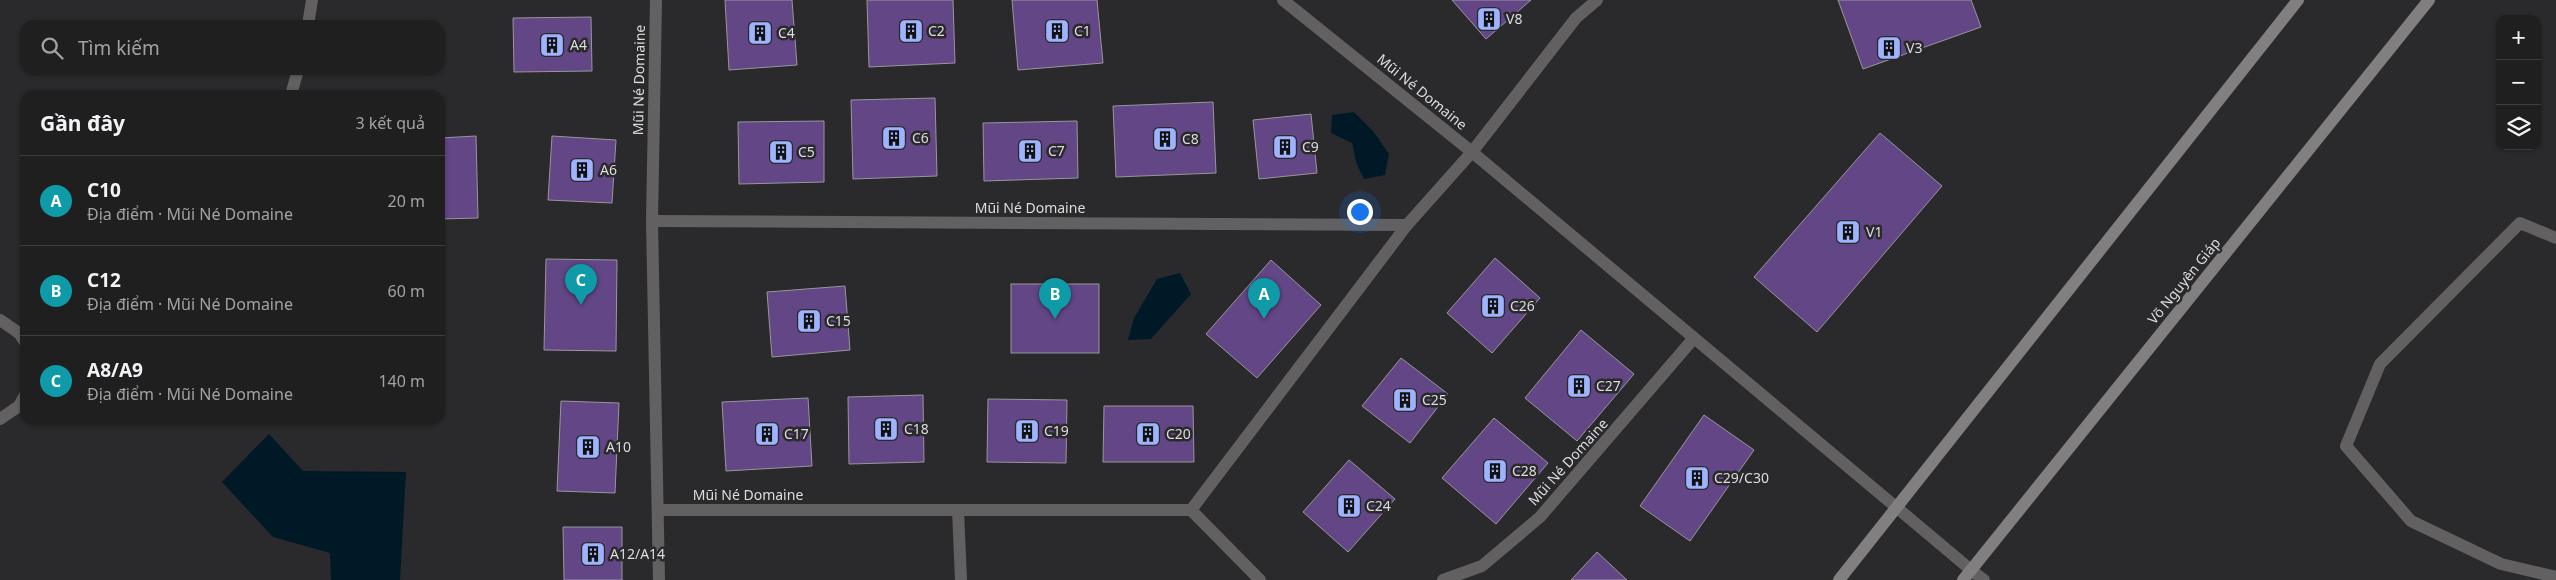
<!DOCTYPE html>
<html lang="vi">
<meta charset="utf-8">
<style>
body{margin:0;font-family:"Noto Sans",sans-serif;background:#2d2c2d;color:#f1f3f6}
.controls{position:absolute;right:15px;top:15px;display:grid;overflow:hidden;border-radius:10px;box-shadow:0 1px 4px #0004}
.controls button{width:45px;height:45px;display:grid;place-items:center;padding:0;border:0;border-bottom:1px solid #3d3d3e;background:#201f20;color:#f1f3f6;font:25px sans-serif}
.you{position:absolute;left:1359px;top:211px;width:18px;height:18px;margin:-12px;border:4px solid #fff;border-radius:50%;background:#1a73e8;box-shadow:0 0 0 8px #1a73e833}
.badge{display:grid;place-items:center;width:32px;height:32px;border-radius:50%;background:#ea580c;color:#fff;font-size:16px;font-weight:700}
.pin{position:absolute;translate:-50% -41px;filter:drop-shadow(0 1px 2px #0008)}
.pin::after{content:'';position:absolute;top:26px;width:18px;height:15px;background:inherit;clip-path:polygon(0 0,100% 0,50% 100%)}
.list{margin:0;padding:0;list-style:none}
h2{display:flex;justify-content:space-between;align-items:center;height:65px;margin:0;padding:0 20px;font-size:21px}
h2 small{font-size:16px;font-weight:400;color:#a2a2a5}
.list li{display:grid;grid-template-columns:32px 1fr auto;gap:15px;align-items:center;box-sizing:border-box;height:90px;padding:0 20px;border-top:1px solid #3d3d3e}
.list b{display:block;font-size:19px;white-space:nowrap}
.list p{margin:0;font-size:16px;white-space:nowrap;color:#a2a2a5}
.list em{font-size:16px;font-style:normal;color:#a2a2a5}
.icon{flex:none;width:28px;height:28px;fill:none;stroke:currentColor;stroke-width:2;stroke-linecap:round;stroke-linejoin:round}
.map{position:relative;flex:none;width:2556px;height:580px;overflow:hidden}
.search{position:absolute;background:#201f20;box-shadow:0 1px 4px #0004;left:20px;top:20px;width:425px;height:55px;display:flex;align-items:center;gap:12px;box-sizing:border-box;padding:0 18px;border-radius:15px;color:#a2a2a5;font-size:19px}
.panel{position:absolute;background:#201f20;box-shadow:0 1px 4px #0004;left:20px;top:90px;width:425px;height:335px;border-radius:15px}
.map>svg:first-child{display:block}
.water{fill:#001926}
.building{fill:#624685;stroke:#98979a}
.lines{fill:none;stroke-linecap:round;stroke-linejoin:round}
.service{stroke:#626061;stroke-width:12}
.minor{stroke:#626061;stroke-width:12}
.secondary{stroke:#827f80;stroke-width:12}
.labels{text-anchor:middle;stroke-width:5;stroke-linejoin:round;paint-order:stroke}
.poi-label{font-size:14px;fill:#dddcde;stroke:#2a292b;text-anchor:start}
.street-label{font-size:14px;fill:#dddcde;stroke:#2a292b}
</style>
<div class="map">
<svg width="2556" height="580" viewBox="0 0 2556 580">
<rect width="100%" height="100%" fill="#2a292b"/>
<g class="water">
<path d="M 1354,112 L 1373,131 L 1389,154 L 1385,175 L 1364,179 L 1357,165 L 1352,143 L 1331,133 L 1332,115 Z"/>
<path d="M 1180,273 L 1191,294 L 1151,339 L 1128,340 L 1134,318 L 1157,279 Z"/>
<path d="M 269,434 L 303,471 L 406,472 L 400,580 L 331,580 L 330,553 L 273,537 L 222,482 Z"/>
</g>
<g class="building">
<path d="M 725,0 L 792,0 L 797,65 L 729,70 Z"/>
<path d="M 867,0 L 953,0 L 955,63 L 869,67 Z"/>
<path d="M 1012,0 L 1097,0 L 1103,63 L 1018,70 Z"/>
<path d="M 1452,0 L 1531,0 L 1486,39 Z"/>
<path d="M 1838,0 L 1971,0 L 1981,27 L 1863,69 Z"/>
<path d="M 591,17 L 592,71 L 514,72 L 513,18 Z"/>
<path d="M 935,98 L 937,176 L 853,179 L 851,100 Z"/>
<path d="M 1213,102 L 1216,173 L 1116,177 L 1113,106 Z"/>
<path d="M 1311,114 L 1317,173 L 1259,179 L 1253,120 Z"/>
<path d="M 824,121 L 824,182 L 739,184 L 738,122 Z"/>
<path d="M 1077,121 L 1078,178 L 984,181 L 983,123 Z"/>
<path d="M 1880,133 L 1942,186 L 1817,332 L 1754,277 Z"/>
<path d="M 476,136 L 478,218 L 440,219 L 440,138 Z"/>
<path d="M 552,136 L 616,140 L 612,203 L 548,200 Z"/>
<path d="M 1495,258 L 1540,298 L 1492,353 L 1447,313 Z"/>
<path d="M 546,259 L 617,260 L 616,351 L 544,350 Z"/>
<path d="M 1271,260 L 1321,305 L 1257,378 L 1206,334 Z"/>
<rect x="1011" y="284" width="88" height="69"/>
<path d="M 845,286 L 850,350 L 772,357 L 767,292 Z"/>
<path d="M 1581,330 L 1634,374 L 1577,441 L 1525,398 Z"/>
<path d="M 1401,358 L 1448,394 L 1410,443 L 1362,406 Z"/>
<path d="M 923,395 L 924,462 L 849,464 L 848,397 Z"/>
<path d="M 808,398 L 812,466 L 726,471 L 722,402 Z"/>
<path d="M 988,399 L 1067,400 L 1066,463 L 987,462 Z"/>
<path d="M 561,401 L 619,403 L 615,493 L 557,491 Z"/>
<path d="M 1104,406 L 1193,406 L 1194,462 L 1103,462 Z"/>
<path d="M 1704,415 L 1754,450 L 1690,541 L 1640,506 Z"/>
<path d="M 1494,418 L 1548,463 L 1496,524 L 1442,478 Z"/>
<path d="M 1349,460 L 1395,499 L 1348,552 L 1303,512 Z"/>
<path d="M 563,527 L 622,527 L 622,580 L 564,580 Z"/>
<path d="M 1597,552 L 1627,580 L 1571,580 Z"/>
</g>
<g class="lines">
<path class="service" d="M 1896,507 L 1971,570"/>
<g class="minor">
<path d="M 656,0 L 652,221 L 659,580"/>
<path d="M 1283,0 L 1472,152 L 1896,507"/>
<path d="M 308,25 L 312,0"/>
<path d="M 291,95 L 298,70"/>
<path d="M 652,221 L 1407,225"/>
<path d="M 2556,238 L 2520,223 L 2380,364 L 2346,446 L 2411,521 L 2501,564 L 2556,577"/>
<path d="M 0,320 L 19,333 L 25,342"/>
<path d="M 0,419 L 19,406 L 25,395"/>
<path d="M 658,510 L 1191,510"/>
<path d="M 958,510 L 961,580"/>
<path d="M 1971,570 L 1984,580"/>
<path d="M 1260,580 L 1191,510 L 1407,225 L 1472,152 L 1576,18 L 1597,0"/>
<path d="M 1443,580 L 1482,566 L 1540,517 L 1694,338"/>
</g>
<g class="secondary">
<path d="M 1839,580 L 2298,0"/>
<path d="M 1963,580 L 2429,0"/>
</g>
</g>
<defs>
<symbol id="building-square" viewBox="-11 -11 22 22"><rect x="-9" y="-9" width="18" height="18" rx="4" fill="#9eb3fd" stroke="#2a292b"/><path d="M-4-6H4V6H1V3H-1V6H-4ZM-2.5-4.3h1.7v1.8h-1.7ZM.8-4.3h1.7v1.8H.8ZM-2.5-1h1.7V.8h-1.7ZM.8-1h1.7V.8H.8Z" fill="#111"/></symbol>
</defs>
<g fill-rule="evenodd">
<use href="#building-square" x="1475" y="5" width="28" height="28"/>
<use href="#building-square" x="897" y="17" width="28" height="28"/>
<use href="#building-square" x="1043" y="17" width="28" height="28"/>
<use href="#building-square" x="746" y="19" width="28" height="28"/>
<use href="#building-square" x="538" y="31" width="28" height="28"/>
<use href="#building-square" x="1875" y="34" width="28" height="28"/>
<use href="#building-square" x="880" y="124" width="28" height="28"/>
<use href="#building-square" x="1151" y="125" width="28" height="28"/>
<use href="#building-square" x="1271" y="133" width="28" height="28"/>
<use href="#building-square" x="1016" y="137" width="28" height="28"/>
<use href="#building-square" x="767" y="138" width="28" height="28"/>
<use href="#building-square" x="568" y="156" width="28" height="28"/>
<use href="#building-square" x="1834" y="218" width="28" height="28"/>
<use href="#building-square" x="1479" y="292" width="28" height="28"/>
<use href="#building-square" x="795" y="307" width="28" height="28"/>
<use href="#building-square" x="1565" y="372" width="28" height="28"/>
<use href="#building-square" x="1391" y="386" width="28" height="28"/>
<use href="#building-square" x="872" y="415" width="28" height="28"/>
<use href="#building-square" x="1013" y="417" width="28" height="28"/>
<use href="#building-square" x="753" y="420" width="28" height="28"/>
<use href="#building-square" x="1134" y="420" width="28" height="28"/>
<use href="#building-square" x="574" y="433" width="28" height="28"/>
<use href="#building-square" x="1481" y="457" width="28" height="28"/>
<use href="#building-square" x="1683" y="464" width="28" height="28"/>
<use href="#building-square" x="1335" y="492" width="28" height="28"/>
<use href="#building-square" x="579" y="540" width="28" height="28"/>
</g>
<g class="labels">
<g class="poi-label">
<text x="1506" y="24">V8</text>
<text x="928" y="36">C2</text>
<text x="1074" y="36">C1</text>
<text x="778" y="38">C4</text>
<text x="570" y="50">A4</text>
<text x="1906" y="53">V3</text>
<text x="912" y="143">C6</text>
<text x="1182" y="144">C8</text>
<text x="1302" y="152">C9</text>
<text x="1048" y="156">C7</text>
<text x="798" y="157">C5</text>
<text x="600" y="175">A6</text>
<text x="1866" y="237">V1</text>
<text x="1510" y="311">C26</text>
<text x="826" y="326">C15</text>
<text x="1596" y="391">C27</text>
<text x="1422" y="405">C25</text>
<text x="904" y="434">C18</text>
<text x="1044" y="436">C19</text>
<text x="784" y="439">C17</text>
<text x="1166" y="439">C20</text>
<text x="606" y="452">A10</text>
<text x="1512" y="476">C28</text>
<text x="1714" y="483">C29/C30</text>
<text x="1366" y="511">C24</text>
<text x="610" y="559">A12/A14</text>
</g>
<g class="street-label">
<text transform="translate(639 80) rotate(-89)" y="5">Mũi Né Domaine</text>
<text transform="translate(1422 92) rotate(39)" y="5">Mũi Né Domaine</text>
<text x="1030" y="213">Mũi Né Domaine</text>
<text transform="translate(2184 281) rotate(-51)" y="5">Võ Nguyên Giáp</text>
<text transform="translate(1568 462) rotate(-48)" y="5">Mũi Né Domaine</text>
<text x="748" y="500">Mũi Né Domaine</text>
</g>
</g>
</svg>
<div class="controls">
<button>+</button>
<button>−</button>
<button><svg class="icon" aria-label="layers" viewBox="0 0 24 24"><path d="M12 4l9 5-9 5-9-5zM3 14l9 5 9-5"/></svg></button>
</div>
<div class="you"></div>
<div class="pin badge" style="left:1264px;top:319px;background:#0f9aa8">A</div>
<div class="pin badge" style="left:1055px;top:319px;background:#0f9aa8">B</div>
<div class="pin badge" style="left:581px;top:305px;background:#0f9aa8">C</div>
<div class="search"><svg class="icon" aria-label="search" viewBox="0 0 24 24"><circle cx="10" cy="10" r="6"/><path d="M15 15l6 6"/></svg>Tìm kiếm</div>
<section class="panel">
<h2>Gần đây<small>3 kết quả</small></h2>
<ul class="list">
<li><span class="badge" style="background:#0f9aa8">A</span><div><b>C10</b><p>Địa điểm · Mũi Né Domaine</p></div><em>20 m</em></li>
<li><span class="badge" style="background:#0f9aa8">B</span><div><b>C12</b><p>Địa điểm · Mũi Né Domaine</p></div><em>60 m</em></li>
<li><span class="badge" style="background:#0f9aa8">C</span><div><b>A8/A9</b><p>Địa điểm · Mũi Né Domaine</p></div><em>140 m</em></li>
</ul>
</section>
</div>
